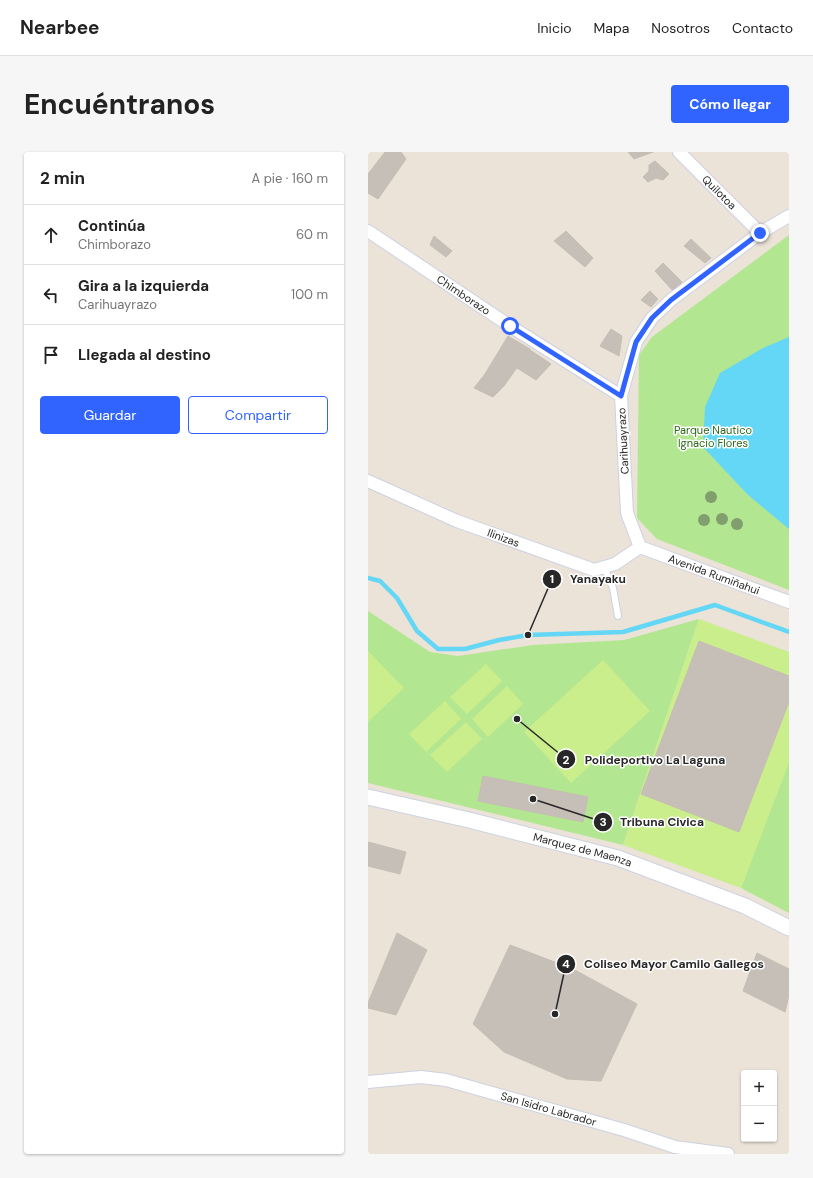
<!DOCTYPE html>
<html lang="es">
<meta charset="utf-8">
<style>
body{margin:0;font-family:"DM Sans",sans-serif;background:#f6f6f6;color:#222}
.controls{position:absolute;right:12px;bottom:12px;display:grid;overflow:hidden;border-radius:4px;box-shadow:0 1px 3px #0004}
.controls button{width:36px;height:36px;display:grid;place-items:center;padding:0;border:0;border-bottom:1px solid #e0e0e0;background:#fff;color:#222;font:20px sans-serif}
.stop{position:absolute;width:12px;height:12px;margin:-9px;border:3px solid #3164ff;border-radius:50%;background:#fff}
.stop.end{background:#3164ff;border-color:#fff;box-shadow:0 1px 4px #0008}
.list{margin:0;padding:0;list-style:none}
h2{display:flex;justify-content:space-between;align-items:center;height:52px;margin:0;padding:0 16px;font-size:17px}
h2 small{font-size:13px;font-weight:400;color:#767676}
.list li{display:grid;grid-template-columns:26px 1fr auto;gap:12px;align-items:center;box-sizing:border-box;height:60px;padding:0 16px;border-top:1px solid #e0e0e0}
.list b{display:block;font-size:15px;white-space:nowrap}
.list p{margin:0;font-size:13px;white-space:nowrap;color:#767676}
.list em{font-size:13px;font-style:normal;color:#767676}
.actions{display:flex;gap:8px;padding:12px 16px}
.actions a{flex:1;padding:9px 0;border:1px solid #3164ff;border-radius:4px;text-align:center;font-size:14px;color:#3164ff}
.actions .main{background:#3164ff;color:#fff}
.icon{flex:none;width:22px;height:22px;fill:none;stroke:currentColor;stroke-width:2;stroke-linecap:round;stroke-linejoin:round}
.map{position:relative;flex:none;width:421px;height:1002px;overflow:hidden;border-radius:4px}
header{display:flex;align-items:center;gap:24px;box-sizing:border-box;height:56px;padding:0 20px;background:#fff;border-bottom:1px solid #e0e0e0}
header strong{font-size:19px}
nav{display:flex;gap:22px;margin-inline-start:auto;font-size:14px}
.intro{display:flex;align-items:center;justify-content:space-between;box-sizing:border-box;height:96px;padding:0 24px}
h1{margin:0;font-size:28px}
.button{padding:10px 18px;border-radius:4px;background:#3164ff;color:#fff;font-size:14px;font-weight:700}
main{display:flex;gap:24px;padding:0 24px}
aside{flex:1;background:#fff;border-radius:4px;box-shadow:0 1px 3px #0004}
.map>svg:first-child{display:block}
.green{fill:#b3e690}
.pitch{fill:#caee8b}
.water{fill:#63d7f5}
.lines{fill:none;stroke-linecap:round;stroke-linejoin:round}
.stream{stroke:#63d7f5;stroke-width:4.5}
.building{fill:#c6bfb8;stroke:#c6beb2}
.service-casing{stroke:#cdd2e2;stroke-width:8}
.minor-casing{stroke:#cdd2e2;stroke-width:14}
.tertiary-casing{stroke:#cdd2e2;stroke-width:17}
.service{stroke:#fff;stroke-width:6}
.minor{stroke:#fff;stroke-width:12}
.tertiary{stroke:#fff;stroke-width:15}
.tree{fill:#819e6d}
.route{stroke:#3164ff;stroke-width:5}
.labels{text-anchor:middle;stroke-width:3;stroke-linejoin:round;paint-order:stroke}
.street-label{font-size:11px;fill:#272727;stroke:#fff}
.park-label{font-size:11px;fill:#2b6715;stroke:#fff}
.leader{fill:none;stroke:#272727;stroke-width:1.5}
.callout-dot{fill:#272727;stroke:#fff;stroke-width:1.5}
.mark-label{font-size:12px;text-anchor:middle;font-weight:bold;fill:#fff}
.callout-label{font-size:12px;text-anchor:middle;font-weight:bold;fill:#272727;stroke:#fff;stroke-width:3;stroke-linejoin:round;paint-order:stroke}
</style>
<header>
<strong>Nearbee</strong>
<nav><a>Inicio</a><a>Mapa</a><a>Nosotros</a><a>Contacto</a></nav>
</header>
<div class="intro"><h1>Encuéntranos</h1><a class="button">Cómo llegar</a></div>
<main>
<aside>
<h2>2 min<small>A pie · 160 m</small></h2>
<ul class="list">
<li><svg class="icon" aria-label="ahead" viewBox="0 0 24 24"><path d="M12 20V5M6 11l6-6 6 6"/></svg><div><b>Continúa</b><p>Chimborazo</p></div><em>60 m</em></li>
<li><svg class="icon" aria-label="left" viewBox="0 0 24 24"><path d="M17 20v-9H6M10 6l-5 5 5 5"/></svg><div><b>Gira a la izquierda</b><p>Carihuayrazo</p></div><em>100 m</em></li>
<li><svg class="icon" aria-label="arrive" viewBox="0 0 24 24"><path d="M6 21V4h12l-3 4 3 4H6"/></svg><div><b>Llegada al destino</b></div></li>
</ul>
<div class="actions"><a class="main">Guardar</a><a>Compartir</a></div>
</aside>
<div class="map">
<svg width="421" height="1002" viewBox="0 0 421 1002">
<rect width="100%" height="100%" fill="#ebe2d8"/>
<g class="green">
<path d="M 421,83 L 421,438 L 289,387 L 269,366 L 271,203 L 284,185 Z"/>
<path d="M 0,459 L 62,500 L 90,504 L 165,493 L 256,488 L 331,467 L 255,693 L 0,631 Z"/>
<path d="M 421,605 L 421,761 L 373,736 Z"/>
</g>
<g class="pitch">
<path d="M 331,467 L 421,500 L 421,611 L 373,736 L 255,693 Z"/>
<path d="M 0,499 L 36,536 L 0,570 Z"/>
<path d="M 235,508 L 282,559 L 203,631 L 156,580 Z"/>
<path d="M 118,512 L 134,529 L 99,562 L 82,545 Z"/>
<path d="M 139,534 L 155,552 L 120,585 L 104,567 Z"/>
<path d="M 77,549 L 93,567 L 58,600 L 41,582 Z"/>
<path d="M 98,570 L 114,587 L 79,620 L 62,603 Z"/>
</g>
<path class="water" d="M 421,185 L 421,377 L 380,343 L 335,295 L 337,255 L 352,221 L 395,196 Z"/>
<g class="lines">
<path class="stream" d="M 0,426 L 12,429 L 29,446 L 49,479 L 70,497 L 97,497 L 131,488 L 160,483 L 255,480 L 347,453 L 421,480"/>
</g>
<g class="building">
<path d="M 17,0 L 33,0 L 38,7 L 10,47 L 0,41 L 0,22 Z"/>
<path d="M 260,0 L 285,0 L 266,7 Z"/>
<path d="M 287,9 L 301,22 L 295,28 L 288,26 L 280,30 L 275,25 L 281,19 L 281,13 Z"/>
<path d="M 198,79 L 225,106 L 217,115 L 186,89 Z"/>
<path d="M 66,84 L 84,99 L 78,105 L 62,93 Z"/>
<path d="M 323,87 L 343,106 L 337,111 L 316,94 Z"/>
<path d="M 295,111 L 314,130 L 305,139 L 287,119 Z"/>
<path d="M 282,139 L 290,147 L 283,155 L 273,148 Z"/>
<path d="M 243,177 L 254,184 L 251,204 L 232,194 Z"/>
<path d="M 140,184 L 162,197 L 136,234 L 117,222 Z"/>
<path d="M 162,198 L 183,212 L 168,228 L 149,216 Z"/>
<path d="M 117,222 L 136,234 L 125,245 L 106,236 Z"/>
<path d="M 331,489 L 421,524 L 421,550 L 371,680 L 273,642 Z"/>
<path d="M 115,624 L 220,645 L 215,670 L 110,649 Z"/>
<path d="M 0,690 L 38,700 L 32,722 L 0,714 Z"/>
<path d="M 29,781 L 59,798 L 28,863 L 0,856 L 0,851 Z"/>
<path d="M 142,793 L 205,817 L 269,852 L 233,929 L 199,927 L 136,900 L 105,872 Z"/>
<path d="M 389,801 L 421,817 L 421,843 L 417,860 L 375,839 Z"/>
</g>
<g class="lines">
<defs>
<path id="service" d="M 236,415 L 245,436 L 250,464"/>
<g id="minor">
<path id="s1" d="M 311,0 L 392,81"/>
<path id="s2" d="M 0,79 L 142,174 L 253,244"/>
<path id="s3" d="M 0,329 L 89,369 L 226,418 L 247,412 L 272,395"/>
<path d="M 272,395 L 259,361 L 253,244 L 268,190 L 284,166 L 303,148 L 392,81 L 421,64"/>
<path id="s4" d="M 272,395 L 421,450"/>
<path id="s5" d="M 0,930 L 53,925 L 78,928 L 256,978 L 307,995 L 360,1002"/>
</g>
<g id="tertiary">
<path id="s6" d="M 0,645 L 101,668 L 250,706 L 377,754 L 421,776"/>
</g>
</defs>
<use href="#service" class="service-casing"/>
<use href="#minor" class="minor-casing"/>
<use href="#tertiary" class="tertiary-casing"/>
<use href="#service" class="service"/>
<use href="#minor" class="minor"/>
<use href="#tertiary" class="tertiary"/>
</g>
<g class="tree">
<circle cx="343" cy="345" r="6"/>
<circle cx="354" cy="367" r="6"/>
<circle cx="336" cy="368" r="6"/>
<circle cx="369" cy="372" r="6"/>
</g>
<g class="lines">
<path class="route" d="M 142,174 L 253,244 L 268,190 L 284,166 L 303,148 L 392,81"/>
</g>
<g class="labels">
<g class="street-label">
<text dy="4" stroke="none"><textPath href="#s1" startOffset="57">Quilotoa</textPath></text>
<text dy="4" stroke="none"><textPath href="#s2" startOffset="115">Chimborazo</textPath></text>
<text transform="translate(255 289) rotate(-93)" y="4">Carihuayrazo</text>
<text dy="4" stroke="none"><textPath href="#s3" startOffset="147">Ilinizas</textPath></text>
<text dy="4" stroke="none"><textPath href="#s4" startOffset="79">Avenida Rumiñahui</textPath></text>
<text dy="4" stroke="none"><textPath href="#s6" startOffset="221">Marquez de Maenza</textPath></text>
<text dy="4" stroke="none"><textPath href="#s5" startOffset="185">San Isidro Labrador</textPath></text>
</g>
<g class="park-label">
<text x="345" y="282">Parque Nautico<tspan x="345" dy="13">Ignacio Flores</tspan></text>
</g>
</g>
<path class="leader" d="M160 483L184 427M149 567L198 607M165 647L235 670M187 862L198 812"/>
<g class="callout-dot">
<circle cx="160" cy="483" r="4"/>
<circle cx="149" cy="567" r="4"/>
<circle cx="165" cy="647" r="4"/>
<circle cx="187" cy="862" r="4"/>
<circle cx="184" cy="427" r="10"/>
<circle cx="198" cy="607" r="10"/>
<circle cx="235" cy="670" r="10"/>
<circle cx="198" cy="812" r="10"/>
</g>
<g class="mark-label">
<text x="184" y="431">1</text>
<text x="198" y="612">2</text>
<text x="235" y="674">3</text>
<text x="198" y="816">4</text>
</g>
<g class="callout-label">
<text x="230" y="431">Yanayaku</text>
<text x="287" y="612">Polideportivo La Laguna</text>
<text x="294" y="674">Tribuna Civica</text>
<text x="306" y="816">Coliseo Mayor Camilo Gallegos</text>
</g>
</svg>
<div class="controls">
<button>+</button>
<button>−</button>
</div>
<div class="stop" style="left:142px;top:174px"></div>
<div class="stop end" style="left:392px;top:81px"></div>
</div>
</main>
